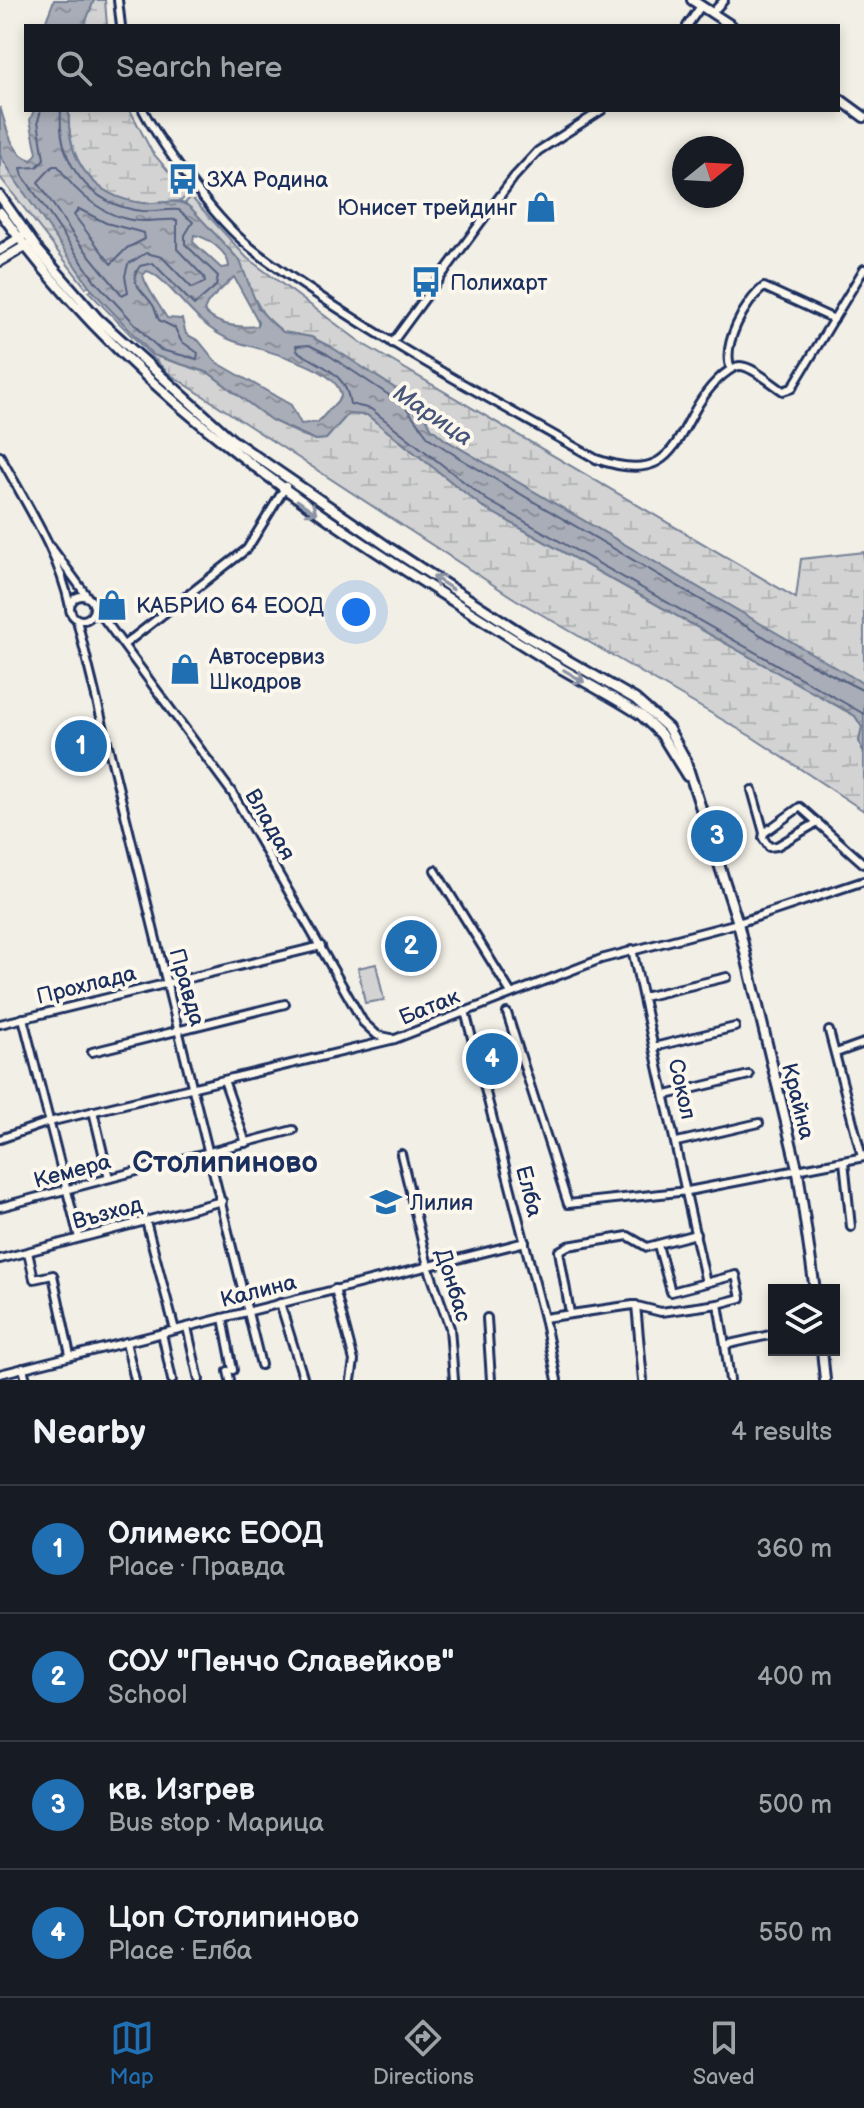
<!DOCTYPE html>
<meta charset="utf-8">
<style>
body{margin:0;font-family:"Balsamiq Sans",sans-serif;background:#242831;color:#f1f3f6}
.controls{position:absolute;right:24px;bottom:24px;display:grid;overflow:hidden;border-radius:0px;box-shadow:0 4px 12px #0003}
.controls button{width:72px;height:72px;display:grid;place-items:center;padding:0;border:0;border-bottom:2px solid #363941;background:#171b24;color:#f1f3f6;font:40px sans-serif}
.compass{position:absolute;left:672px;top:136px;width:72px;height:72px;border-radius:50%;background:#171b24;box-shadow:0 4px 12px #0003;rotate:72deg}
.you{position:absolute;left:356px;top:612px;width:28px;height:28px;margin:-20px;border:6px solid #fff;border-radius:50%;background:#1a73e8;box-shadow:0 0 0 12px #1a73e833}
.badge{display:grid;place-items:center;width:52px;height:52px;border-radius:50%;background:#1f6fb2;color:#fff;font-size:26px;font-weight:700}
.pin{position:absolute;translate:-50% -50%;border:4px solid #fff;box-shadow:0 2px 8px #0006}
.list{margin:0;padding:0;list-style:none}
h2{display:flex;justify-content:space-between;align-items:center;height:104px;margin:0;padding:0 32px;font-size:34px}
h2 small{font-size:26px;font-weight:400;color:#9ea1a6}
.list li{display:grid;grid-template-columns:52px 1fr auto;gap:24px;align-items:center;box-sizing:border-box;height:128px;padding:0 32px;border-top:2px solid #363941}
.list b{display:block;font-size:30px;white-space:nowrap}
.list p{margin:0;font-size:26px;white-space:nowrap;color:#9ea1a6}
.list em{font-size:26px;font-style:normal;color:#9ea1a6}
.icon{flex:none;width:44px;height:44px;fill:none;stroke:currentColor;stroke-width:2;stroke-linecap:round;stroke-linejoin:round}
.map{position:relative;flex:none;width:864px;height:1380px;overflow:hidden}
.search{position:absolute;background:#171b24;box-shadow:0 4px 12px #0003;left:24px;right:24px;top:24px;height:88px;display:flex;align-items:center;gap:20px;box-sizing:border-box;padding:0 28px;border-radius:0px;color:#9ea1a6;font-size:30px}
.sheet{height:616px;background:#171b24}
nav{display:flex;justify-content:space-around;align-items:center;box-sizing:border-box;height:112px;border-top:2px solid #363941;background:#171b24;font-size:22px;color:#9ea1a6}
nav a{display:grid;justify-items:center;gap:4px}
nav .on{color:#1f6fb2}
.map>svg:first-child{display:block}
.wetland{fill:url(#wetland-marsh);stroke:#768198;stroke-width:2}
.green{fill:#d2d3d2;stroke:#768198;stroke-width:2}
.water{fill:url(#water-ripples);stroke:#707b93;stroke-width:2;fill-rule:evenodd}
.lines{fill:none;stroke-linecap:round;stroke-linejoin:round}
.shore{stroke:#546182;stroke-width:2}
.street-casing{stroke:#1b2f5e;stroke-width:12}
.secondary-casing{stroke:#1b2f5e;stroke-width:14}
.street{stroke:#fbf7ec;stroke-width:6}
.secondary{stroke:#fbf7ec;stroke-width:8}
.oneway{stroke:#8b93a5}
.labels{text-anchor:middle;stroke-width:8;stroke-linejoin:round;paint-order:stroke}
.poi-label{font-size:22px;fill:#1b2f5e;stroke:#fbf7ec;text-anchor:start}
.street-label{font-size:22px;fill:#1b2f5e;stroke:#fbf7ec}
.water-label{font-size:24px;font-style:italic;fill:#465579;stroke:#fbf7ec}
.district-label{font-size:30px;font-weight:bold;fill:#1b2f5e;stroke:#fbf7ec}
</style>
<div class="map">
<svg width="864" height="1380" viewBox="0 0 864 1380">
<defs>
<pattern id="wetland-marsh" width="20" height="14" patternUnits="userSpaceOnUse" patternTransform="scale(2)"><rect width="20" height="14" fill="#d2d3d2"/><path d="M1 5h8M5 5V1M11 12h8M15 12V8" fill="none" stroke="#b4b5b7"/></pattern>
<pattern id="water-ripples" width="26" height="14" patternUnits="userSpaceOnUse" patternTransform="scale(2)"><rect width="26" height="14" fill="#a9adb7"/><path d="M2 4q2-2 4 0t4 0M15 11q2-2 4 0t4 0" fill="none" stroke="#898d98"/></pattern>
</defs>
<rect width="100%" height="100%" fill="#f2efe6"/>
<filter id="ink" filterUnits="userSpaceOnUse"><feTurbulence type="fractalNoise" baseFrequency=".0125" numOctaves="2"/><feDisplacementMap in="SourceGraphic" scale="16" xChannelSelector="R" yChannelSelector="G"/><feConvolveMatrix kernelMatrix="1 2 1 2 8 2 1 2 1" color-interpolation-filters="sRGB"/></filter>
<g filter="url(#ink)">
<g class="wetland">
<path d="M 94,0 L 105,0 L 107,26 L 84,26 Z"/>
<path d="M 69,110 L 130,110 L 152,152 L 188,194 L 181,201 C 168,201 155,204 143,203 C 92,198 66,158 69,110 Z"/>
<path d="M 0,155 L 89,285 L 86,288 L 0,177 Z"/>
<path d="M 191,197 L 247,258 L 363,344 L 796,598 L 801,559 L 864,552 L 864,685 L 444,439 L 431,428 L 424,413 L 410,398 L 331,347 L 311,337 L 283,332 L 264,315 L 249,289 L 240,261 L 185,203 Z"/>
<path d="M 92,290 L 158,357 L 209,373 L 271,420 L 302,435 L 316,440 L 326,439 L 348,414 L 367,415 L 483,507 L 855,716 L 862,727 L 859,741 L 864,754 L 864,811 L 752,737 L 515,599 L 168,373 L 89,292 Z"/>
</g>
<path class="green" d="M 376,964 L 384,1000 L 365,1003 L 358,968 Z"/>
<g class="water">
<path d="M 54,0 L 94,0 L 84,26 L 44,26 Z"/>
<path d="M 0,107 C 6,125 11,156 32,160 L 37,153 L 30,120 L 34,110 L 69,110 C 66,158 91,197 142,203 C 159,205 176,196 191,208 L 240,261 L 258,308 L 272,323 L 283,332 L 311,337 L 331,347 L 410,398 L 424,413 L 431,428 L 444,439 L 859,681 L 864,685 L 864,754 L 859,741 L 862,727 L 855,716 L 483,507 L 367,415 L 348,414 L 326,439 L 316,440 L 271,420 L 209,373 L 153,355 L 92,290 L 16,181 L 0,155 ZM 194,235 C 208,237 229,253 229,267 L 221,268 L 193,242 ZM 147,271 C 170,278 192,325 231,340 C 254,349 340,365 341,397 L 318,422 L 301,424 L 291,405 L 216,362 L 199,341 L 186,334 L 182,319 L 167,318 C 161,308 145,286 143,275 ZM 234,277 L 258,321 L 258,326 C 238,328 217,326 204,311 L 208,302 Z"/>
</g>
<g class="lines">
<g class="shore">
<path d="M 41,110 L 38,121 L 44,159 L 37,167 L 21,168 L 23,176 L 95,281 L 150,340 L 161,350 L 197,359 L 198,353 L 181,341 L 175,328 L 159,320 C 157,316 156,311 154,307 C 146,292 126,284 140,266 L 153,263 L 194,305 L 216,286 L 218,276 L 185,244 L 185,235 L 193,222 L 179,210 C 167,209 154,212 142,211 C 88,205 57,161 61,110"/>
<path d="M 53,166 L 58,166 C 76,195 110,222 146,221 C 157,221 167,219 177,220 L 177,249 L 204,277 L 205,282 L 192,288 L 162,257 L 146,253 L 128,264 L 125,276 L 128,292 L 122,295 L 76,239 L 38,182 Z"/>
<path d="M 79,209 L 106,223 L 144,233 L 145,239 L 127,248 L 111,264 L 74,215 Z"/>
<path d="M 864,691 L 807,662 L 461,459 L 429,438 L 404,405 L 327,354 L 309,345 L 296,346 L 297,351 C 322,367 346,372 350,404 L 371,409 L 487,500 L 864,714"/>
</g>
<defs>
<g id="street">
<path d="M 118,0 L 121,26"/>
<path d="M 712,13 L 724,0"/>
<path d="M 687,26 L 701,6"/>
<path d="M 143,110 C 162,146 212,214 243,241 C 264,260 289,275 312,291 C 403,353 500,404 596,459 C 688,491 672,418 723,375 C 728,371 734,366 740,366 C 752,366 772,384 783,391 L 792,388 L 864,269"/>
<path d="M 392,343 L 514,177 L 538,151 L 602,110"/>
<path d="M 731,369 C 721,346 745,301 764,287 L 834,319"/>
<path d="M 0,456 C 26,504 59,553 70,607"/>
<path d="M 51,547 L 87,596"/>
<circle cx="82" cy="608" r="12"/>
<path d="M 93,604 L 233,794 L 363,1022 L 377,1035 L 391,1038"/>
<path d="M 77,620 L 261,1365"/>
<path d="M 125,644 L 247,549 L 286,486"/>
<path d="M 752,790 L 764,833"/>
<path d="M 818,822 L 777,846 L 769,847 L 763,838 L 764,833 L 800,807 L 864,864"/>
<path d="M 435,870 L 511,993"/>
<path d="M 632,949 L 706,1283"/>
<path d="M 643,997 L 727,977"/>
<path d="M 465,1011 L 544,1318 L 557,1380"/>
<path d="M 507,1013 L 568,1204 L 688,1191 L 864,1157"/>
<path d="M 23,1018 L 79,1238"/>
<path d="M 0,1024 L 321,946"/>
<path d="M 829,1031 L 862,1157"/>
<path d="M 654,1047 L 735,1027"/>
<path d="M 92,1052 L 285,1004"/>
<path d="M 836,1053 L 864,1043"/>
<path d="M 224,1080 L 246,1143"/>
<path d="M 666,1095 L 749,1075"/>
<path d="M 93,1111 L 109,1178"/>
<path d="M 0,1139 L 49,1122 L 395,1039 L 601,959 L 738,923 L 864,881"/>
<path d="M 677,1142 L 759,1123"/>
<path d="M 401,1154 L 428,1266 L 450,1328 L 454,1380"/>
<path d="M 844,1161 L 851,1227"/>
<path d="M 0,1207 L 293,1130"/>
<path d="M 146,1221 L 175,1330"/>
<path d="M 658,1245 L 671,1292 L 736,1275 L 741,1298 L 718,1304 L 725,1345 L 774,1334"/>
<path d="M 28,1252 L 34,1279 L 53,1275 L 70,1355"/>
<path d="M 0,1259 L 222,1201"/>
<path d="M 335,1289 L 354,1361 L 351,1380"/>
<path d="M 280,1303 L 304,1380"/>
<path d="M 636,1305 L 643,1380"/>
<path d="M 570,1313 L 559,1251 L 568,1246 L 628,1236 L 647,1247 L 696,1234"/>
<path d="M 223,1318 L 233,1370"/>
<path d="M 487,1318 L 491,1380"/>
<path d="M 544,1318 L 633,1305 L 661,1312 L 718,1304"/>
<path d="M 187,1327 L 199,1380"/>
<path d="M 162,1333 L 172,1380"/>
<path d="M 126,1342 L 135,1380"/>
<path d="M 725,1345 L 730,1380"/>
<path d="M 23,1368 L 26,1380"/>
<path d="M 228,1371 L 230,1380"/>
<path d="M 0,1374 L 525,1242"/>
</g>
<g id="secondary">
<path d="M 692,0 L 732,26"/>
<path d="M 838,98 L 864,117"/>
<path d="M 0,196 L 38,250 L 98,319 L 231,439 L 391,549 L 529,638 L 635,699 L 668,728 L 685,759 L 738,923 L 798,1172 L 815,1290"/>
<path d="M 0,212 C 141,411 344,533 547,660 C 578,679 611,695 641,715 L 661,734 L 687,776"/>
<path d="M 0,250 L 22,236"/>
<path d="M 0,261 L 27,245"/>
<path d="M 822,1350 L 825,1380"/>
</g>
</defs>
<use href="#street" class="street-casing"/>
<use href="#secondary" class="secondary-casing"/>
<use href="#street" class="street"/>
<use href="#secondary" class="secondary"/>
</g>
<defs><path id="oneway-shaft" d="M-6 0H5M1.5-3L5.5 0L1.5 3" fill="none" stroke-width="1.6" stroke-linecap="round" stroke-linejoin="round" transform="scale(2)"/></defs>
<g class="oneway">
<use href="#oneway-shaft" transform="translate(307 507) rotate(35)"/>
<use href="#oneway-shaft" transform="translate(443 583) rotate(-147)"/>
<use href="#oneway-shaft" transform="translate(574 676) rotate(31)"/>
</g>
</g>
<defs>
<symbol id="bus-bare" viewBox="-9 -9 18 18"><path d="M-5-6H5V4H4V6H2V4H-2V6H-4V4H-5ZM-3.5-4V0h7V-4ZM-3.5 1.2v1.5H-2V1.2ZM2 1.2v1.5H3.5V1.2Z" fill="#1f6fb2" stroke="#fbf7ec" stroke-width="2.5" paint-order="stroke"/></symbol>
<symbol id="shop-bare" viewBox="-9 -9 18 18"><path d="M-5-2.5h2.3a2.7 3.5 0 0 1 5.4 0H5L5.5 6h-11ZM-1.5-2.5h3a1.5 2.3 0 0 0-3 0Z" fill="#1f6fb2" stroke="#fbf7ec" stroke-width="2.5" paint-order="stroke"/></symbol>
<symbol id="school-bare" viewBox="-9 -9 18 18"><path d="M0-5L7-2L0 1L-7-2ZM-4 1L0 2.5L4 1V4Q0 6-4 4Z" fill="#1f6fb2" stroke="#fbf7ec" stroke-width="2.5" paint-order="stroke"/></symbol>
</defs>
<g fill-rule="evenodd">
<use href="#bus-bare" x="161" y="157" width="44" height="44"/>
<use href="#shop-bare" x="519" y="185" width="44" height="44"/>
<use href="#bus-bare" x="404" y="260" width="44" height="44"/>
<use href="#shop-bare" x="90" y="583" width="44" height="44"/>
<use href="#shop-bare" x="163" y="647" width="44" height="44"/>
<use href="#school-bare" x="364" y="1180" width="44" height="44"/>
</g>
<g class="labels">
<g class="poi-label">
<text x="207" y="187">ЗХА Родина</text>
<text x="517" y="215" text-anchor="end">Юнисет трейдинг</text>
<text x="450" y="290">Полихарт</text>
<text x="136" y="613">КАБРИО 64 ЕООД</text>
<text x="209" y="664">Автосервиз<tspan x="209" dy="25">Шкодров</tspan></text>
<text x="410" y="1210">Лилия</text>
</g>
<g class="street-label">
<text transform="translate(271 824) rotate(60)" y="8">Владая</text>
<text transform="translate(86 984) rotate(-14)" y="8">Прохлада</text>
<text transform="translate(188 987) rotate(74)" y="8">Правда</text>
<text transform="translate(429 1006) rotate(-22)" y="8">Батак</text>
<text transform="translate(683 1089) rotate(77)" y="8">Сокол</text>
<text transform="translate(799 1101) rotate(76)" y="8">Крайна</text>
<text transform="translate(72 1170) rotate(-15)" y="8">Кемера</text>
<text transform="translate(530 1191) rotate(76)" y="8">Елба</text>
<text transform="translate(107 1212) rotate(-15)" y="8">Възход</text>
<text transform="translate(454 1285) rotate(73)" y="8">Донбас</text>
<text transform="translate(258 1290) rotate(-14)" y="8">Калина</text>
</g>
<g class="water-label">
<text transform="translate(433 415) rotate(34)" y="8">Марица</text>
</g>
<g class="district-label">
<text x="225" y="1172">Столипиново</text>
</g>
</g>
</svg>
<div class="controls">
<button><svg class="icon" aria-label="layers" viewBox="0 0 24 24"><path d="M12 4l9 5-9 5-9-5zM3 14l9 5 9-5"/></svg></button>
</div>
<svg class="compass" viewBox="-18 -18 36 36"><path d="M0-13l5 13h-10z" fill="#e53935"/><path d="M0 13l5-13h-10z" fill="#9ea1a6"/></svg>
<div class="you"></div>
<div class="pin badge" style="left:81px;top:746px">1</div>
<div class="pin badge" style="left:411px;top:946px">2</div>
<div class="pin badge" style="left:717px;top:836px">3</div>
<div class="pin badge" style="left:492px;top:1059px">4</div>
<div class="search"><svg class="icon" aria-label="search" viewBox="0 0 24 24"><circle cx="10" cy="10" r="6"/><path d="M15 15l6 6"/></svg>Search here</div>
</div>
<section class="sheet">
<h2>Nearby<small>4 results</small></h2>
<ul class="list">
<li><span class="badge">1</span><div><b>Олимекс ЕООД</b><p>Place · Правда</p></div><em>360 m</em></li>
<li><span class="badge">2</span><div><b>СОУ &quot;Пенчо Славейков&quot;</b><p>School</p></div><em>400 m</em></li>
<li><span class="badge">3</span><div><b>кв. Изгрев</b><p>Bus stop · Марица</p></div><em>500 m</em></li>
<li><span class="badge">4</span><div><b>Цоп Столипиново</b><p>Place · Елба</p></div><em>550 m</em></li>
</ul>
</section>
<nav>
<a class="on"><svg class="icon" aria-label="map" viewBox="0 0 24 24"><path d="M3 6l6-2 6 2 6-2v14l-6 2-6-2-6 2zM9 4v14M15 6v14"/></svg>Map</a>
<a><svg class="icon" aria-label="directions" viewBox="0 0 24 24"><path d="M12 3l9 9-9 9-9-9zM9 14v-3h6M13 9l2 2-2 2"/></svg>Directions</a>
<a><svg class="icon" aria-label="saved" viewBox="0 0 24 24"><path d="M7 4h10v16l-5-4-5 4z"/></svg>Saved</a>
</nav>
